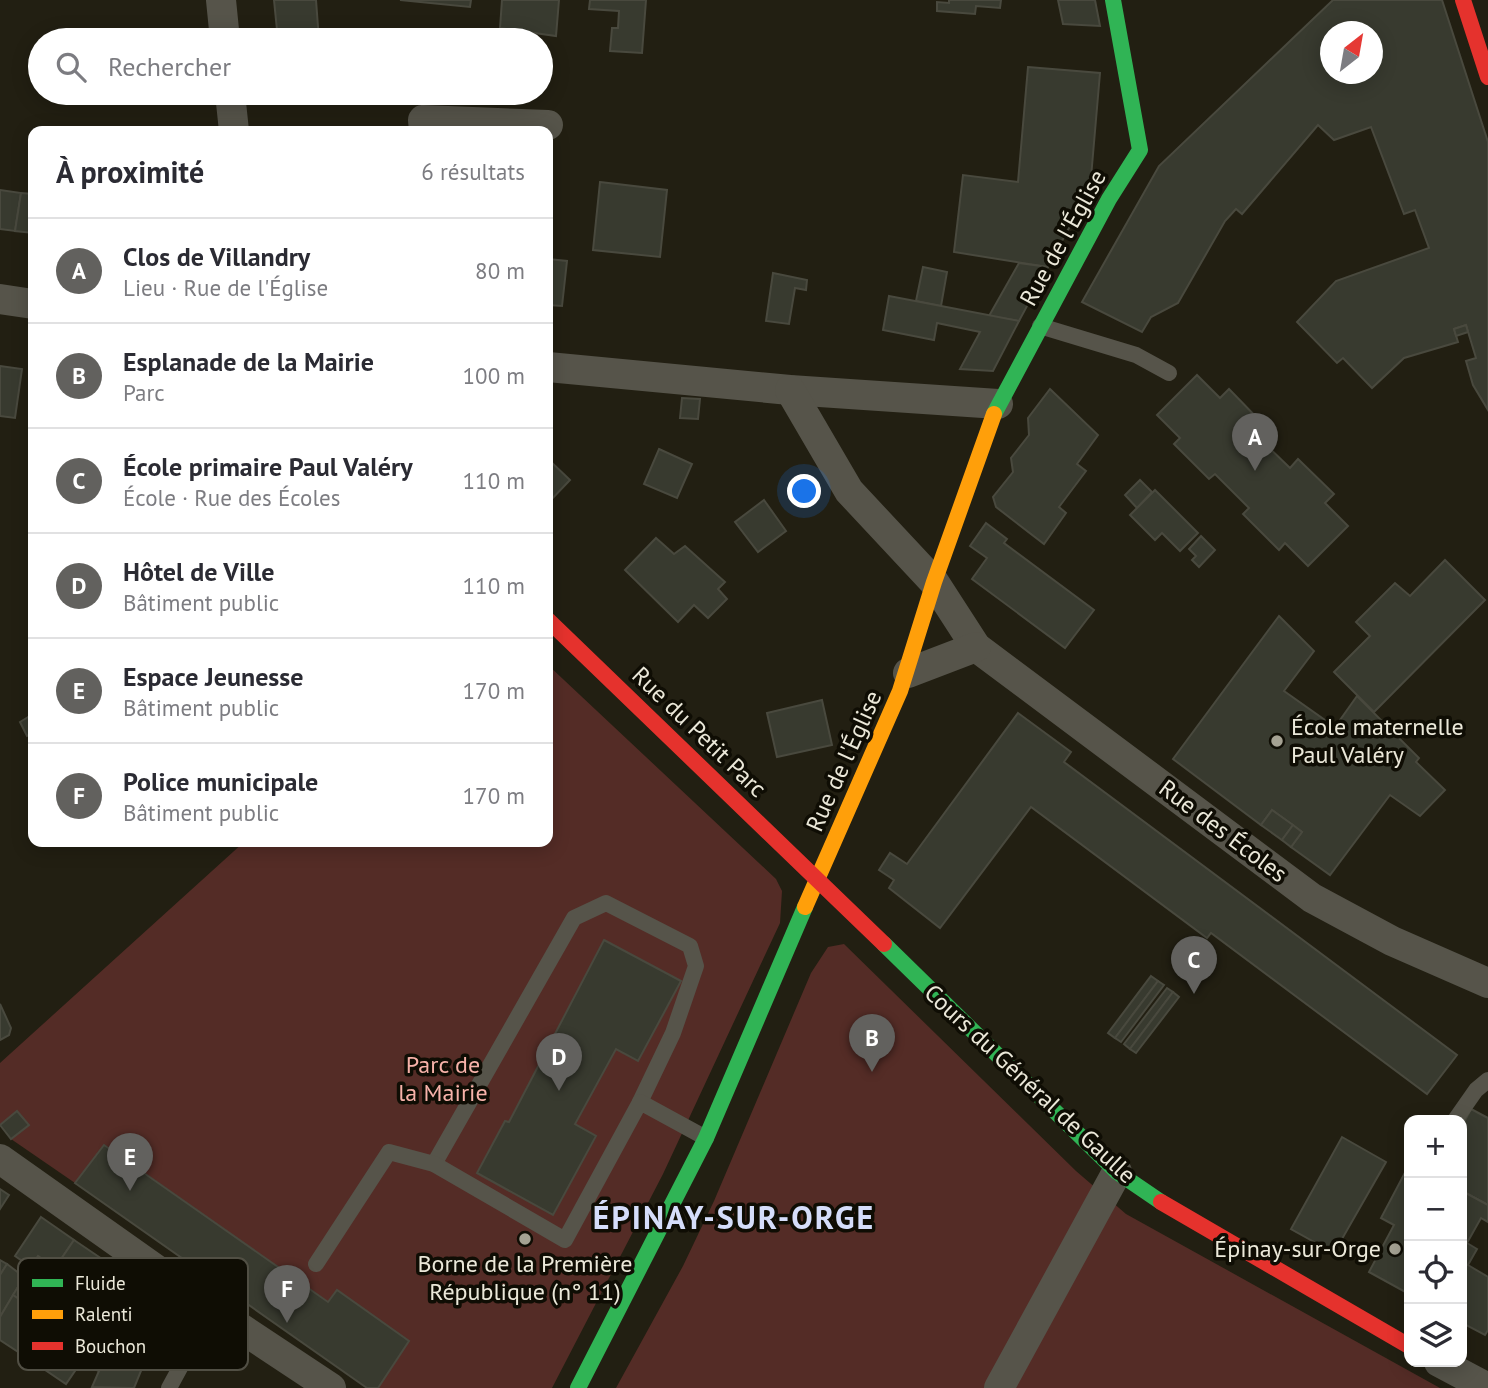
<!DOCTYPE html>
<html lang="fr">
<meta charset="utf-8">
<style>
body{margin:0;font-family:"PT Sans",sans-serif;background:#f2f2f3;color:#2b2b33}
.controls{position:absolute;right:21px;bottom:21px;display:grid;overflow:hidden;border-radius:14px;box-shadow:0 4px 18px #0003}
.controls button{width:63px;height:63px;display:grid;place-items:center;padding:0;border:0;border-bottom:2px solid #e1e1e2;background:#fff;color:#2b2b33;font:35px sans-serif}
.compass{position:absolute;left:1320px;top:21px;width:63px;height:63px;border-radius:50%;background:#fff;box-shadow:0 4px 18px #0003;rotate:31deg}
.you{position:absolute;left:805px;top:492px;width:24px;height:24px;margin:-18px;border:5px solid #fff;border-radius:50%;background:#1a73e8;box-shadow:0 0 0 10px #1a73e833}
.badge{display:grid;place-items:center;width:46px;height:46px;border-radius:50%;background:#62615e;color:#fff;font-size:23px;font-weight:700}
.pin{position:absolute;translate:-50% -58px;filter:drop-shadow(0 2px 4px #0008)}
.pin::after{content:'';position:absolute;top:37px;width:24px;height:21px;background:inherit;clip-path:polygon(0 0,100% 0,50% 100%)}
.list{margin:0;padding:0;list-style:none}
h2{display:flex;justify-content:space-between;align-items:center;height:91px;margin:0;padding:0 28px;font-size:30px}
h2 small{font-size:23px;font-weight:400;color:#7c7c81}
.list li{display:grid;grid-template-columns:46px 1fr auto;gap:21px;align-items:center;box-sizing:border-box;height:105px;padding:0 28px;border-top:2px solid #e1e1e2}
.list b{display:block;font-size:26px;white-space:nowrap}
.list p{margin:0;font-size:23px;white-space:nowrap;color:#7c7c81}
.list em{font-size:23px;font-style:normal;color:#7c7c81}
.icon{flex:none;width:38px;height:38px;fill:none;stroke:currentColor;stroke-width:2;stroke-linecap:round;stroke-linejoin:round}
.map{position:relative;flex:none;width:1488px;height:1388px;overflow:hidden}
.search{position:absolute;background:#fff;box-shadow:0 4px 18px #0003;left:28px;top:28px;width:525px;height:77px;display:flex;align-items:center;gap:18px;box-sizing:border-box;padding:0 24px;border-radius:38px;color:#7c7c81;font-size:26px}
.panel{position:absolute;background:#fff;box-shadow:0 4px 18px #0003;left:28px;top:126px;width:525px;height:721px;border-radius:14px}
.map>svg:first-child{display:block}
.green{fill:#542c26}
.building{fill:#383a2f;stroke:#49493e;stroke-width:2;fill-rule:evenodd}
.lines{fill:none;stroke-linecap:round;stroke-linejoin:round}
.lane{stroke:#56544a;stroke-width:16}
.street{stroke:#56544a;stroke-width:30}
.fast{stroke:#30b455;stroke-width:16}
.slow{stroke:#ff9f0a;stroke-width:16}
.jam{stroke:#e5322d;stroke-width:16}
.poi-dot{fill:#a5a293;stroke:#0f0d04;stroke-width:2.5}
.labels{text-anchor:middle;stroke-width:7;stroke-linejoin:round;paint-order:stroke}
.street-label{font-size:24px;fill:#ebe8d9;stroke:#0f0d04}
.poi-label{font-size:24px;fill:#ebe8d9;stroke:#0f0d04;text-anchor:start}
.park-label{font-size:24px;fill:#f7b2a9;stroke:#0f0d04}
.district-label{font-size:32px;font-weight:bold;letter-spacing:2px;fill:#d5ddfa;stroke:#0f0d04}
.key{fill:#0f0d04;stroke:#514f44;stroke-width:2}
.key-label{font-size:19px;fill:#ebe8d9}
</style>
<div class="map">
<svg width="1488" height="1388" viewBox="0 0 1488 1388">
<rect width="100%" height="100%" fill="#221f12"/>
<g class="green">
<path d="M 548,665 L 776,879 L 782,891 L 780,923 L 663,1174 L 552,1388 L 378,1388 L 409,1341 L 337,1291 L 328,1302 L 105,1145 L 75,1183 L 11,1139 L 28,1125 L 17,1111 L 0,1125 L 0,1063 L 244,842 L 548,842 Z"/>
<path d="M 844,944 L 1076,1171 L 1126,1214 L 1440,1388 L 616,1388 L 683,1266 L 714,1201 L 811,973 L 828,947 Z"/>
</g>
<g class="building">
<path d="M 274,0 L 316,0 L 319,40 L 278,40 Z"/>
<path d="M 400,0 L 471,0 L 470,7 Z"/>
<path d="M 502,0 L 559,0 L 556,36 L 500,28 Z"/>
<path d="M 590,0 L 646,0 L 642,53 L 610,51 L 612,28 L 618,28 L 619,11 L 589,9 Z"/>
<path d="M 949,0 L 1001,0 L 1000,8 L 976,6 L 975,14 L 937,11 L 937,2 L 949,3 Z"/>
<path d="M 1058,0 L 1095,0 L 1100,26 L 1063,24 Z"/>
<path d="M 1333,0 L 1442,0 L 1488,142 L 1488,410 L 1473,385 L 1466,361 L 1476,358 L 1466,325 L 1454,329 L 1458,342 L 1404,358 L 1372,388 L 1343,358 L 1337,363 L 1297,322 L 1336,281 L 1429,248 L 1415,210 L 1404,214 L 1371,127 L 1334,140 L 1318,125 L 1242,214 L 1236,209 L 1225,221 L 1178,303 L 1151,317 L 1142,332 L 1082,302 L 1159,166 ZM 1330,32 L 1372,32 L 1372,74 L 1330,74 Z"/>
<path d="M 1028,67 L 1100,73 L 1090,189 L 1048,267 L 954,252 L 963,175 L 1018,182 Z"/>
<path d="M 369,127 L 369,131 L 325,131 Z"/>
<path d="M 600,182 L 667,190 L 660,257 L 593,250 Z"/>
<path d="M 0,190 L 21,193 L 15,231 L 0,229 Z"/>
<path d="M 21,193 L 33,194 L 33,233 L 15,231 Z"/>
<path d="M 548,259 L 567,261 L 562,306 L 548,305 Z"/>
<path d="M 1019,263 L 1048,267 L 1019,321 L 989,316 Z"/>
<path d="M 923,267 L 947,272 L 941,306 L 916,301 Z"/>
<path d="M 773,273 L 807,280 L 806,290 L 795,288 L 789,324 L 766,321 Z"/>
<path d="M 889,296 L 1019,321 L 993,371 L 960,369 L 980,332 L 937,323 L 934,340 L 883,330 Z"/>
<path d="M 1466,325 L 1468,332 L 1456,336 L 1454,329 Z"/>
<path d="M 0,366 L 22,369 L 15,418 L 0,416 Z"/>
<path d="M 1197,375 L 1220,398 L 1229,389 L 1264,425 L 1255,434 L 1290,468 L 1298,459 L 1334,494 L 1325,503 L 1348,526 L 1308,566 L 1285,543 L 1279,550 L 1243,514 L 1249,508 L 1215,474 L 1209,479 L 1174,444 L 1180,438 L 1157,415 Z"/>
<path d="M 1050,389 L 1098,435 L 1077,464 L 1086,471 L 1059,507 L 1066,513 L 1044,544 L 996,507 L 993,497 L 1013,472 L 1011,458 L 1029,435 L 1028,418 Z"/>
<path d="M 682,398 L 700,399 L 698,419 L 680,418 Z"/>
<path d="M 659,449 L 692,464 L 677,498 L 644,484 Z"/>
<path d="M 548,459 L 570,480 L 548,503 Z"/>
<path d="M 1140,480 L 1152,492 L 1137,508 L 1125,495 Z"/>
<path d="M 1155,490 L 1198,533 L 1180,551 L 1162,533 L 1155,540 L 1130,515 Z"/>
<path d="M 764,500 L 786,531 L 758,552 L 735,522 Z"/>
<path d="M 986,523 L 1007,539 L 1004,543 L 1094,610 L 1065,648 L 972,579 L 987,558 L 970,546 Z"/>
<path d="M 1201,536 L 1215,550 L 1199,567 L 1192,560 L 1196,556 L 1189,549 Z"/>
<path d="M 656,538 L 674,554 L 685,546 L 725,582 L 718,589 L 727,599 L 708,618 L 694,605 L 678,622 L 625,570 Z"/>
<path d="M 1445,560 L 1485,600 L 1374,712 L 1334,672 L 1370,636 L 1356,622 L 1395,583 L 1410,596 Z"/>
<path d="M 1279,616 L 1314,651 L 1284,691 L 1335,727 L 1357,696 L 1419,758 L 1416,762 L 1445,790 L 1420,816 L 1390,795 L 1330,875 L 1291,847 L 1302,832 L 1272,810 L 1261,825 L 1173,759 Z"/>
<path d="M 822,700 L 832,745 L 777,757 L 767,713 Z"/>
<path d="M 1018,713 L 1071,752 L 1064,762 L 1457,1055 L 1427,1094 L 1211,933 L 1207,938 L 1031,807 L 940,928 L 889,888 L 894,880 L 879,870 L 890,853 L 907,864 Z"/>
<path d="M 33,714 L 33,733 L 27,736 L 20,722 Z"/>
<path d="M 1272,810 L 1293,825 L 1282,840 L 1261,825 Z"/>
<path d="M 1293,825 L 1302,832 L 1291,847 L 1282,840 Z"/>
<path d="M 604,940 L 681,981 L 638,1061 L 616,1049 L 575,1124 L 596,1136 L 553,1215 L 477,1173 L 505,1121 L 509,1122 Z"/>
<path d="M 1151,976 L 1158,981 L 1115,1038 L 1108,1033 Z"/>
<path d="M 1158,981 L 1164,985 L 1121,1042 L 1115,1038 Z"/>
<path d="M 1167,988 L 1173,992 L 1130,1049 L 1124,1044 Z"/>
<path d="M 1173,992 L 1179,997 L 1136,1053 L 1130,1049 Z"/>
<path d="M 0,1004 L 11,1028 L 9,1035 L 0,1040 Z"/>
<path d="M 1471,1109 L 1488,1118 L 1488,1205 L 1462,1191 L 1462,1126 Z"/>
<path d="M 17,1111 L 29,1125 L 11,1139 L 0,1125 Z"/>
<path d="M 1342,1137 L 1386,1162 L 1334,1253 L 1291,1229 Z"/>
<path d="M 104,1145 L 328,1302 L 337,1290 L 409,1341 L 378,1388 L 367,1388 L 75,1183 Z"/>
<path d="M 1409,1165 L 1409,1294 L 1369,1272 L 1394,1225 L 1381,1218 Z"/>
<path d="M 0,1189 L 9,1195 L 0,1209 Z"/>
<path d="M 1462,1191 L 1488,1205 L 1488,1222 L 1481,1218 L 1467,1243 L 1477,1249 L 1468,1265 L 1488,1277 L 1488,1330 L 1485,1335 L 1462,1323 Z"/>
<path d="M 41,1217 L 74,1240 L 55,1268 L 38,1256 L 31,1267 L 15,1256 Z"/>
<path d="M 74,1240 L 105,1261 L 86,1289 L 55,1268 Z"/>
<path d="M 0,1260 L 7,1264 L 0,1275 Z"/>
<path d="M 7,1264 L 24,1277 L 0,1317 L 0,1275 Z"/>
<path d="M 24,1277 L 31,1281 L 19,1299 L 13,1295 Z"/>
<path d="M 13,1295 L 49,1320 L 26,1357 L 0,1340 L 0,1317 Z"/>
<path d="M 49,1320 L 90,1349 L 66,1384 L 26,1357 Z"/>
<path d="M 109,1346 L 145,1361 L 134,1388 L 92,1387 L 99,1371 L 94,1369 L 97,1363 L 101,1365 Z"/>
</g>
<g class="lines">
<g class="lane">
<path d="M 1040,326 L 1136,355 L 1169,373"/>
<path d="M 1455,1120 L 1476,1090 L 1488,1080"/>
<path d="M 434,1164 L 574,918 L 606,903 L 690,946 L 696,966 L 673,1033 L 640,1102"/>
<path d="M 316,1264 L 389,1152 L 434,1164 L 565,1240 L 640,1102 L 706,1138"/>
<path d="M 169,1388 L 212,1309"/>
</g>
<g class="street">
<path d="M 221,0 L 225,40"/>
<path d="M 230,93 L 234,131"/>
<path d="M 424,131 L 423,120 L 548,125"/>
<path d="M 0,299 L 33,304"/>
<path d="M 548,367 L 790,390 L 998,404"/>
<path d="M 790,390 L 849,491 L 934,582 L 976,647 L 1312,898 L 1392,941 L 1488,983"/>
<path d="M 908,673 L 976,647"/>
<path d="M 0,1159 L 212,1309 L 331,1388"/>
<path d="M 1439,1362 L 1488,1388"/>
<path d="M 999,1388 L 1117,1172"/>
</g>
<g class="fast">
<path d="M 994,414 L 1109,199 L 1140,150 L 1113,0"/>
<path d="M 884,944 L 1117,1172 L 1161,1202"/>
<path d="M 578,1388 L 706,1138 L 805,907"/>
</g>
<path class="slow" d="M 805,907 L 900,691 L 934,582 L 994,414"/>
<g class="jam">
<path d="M 1463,0 L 1488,77"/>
<path d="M 548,620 L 884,944"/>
<path d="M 1161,1202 L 1409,1346"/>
</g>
</g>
<g class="poi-dot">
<circle cx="1277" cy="741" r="7"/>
<circle cx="525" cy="1239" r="7"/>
<circle cx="1395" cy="1249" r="7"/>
</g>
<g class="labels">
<g class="street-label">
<text transform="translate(1063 238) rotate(-61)" y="8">Rue de l'Église</text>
<text transform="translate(699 732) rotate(44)" y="8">Rue du Petit Parc</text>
<text transform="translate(844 761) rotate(-66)" y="8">Rue de l'Église</text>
<text transform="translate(1223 831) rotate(37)" y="8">Rue des Écoles</text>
<text transform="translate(1030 1084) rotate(43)" y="8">Cours du Général de Gaulle</text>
</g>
<g class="poi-label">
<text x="1291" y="735">École maternelle<tspan x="1291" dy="28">Paul Valéry</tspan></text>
<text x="1381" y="1257" text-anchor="end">Épinay-sur-Orge</text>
<text x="525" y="1272" text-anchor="middle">Borne de la Première<tspan x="525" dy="28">République (n° 11)</tspan></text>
</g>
<g class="park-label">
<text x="443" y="1073">Parc de<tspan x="443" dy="28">la Mairie</tspan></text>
</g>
<g class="district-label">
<text x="734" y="1229">ÉPINAY-SUR-ORGE</text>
</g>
</g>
<rect x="18" y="1258" width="230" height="112" rx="10" class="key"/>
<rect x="32" y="1279" width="31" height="8" fill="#30b455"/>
<rect x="32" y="1310" width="31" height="9" fill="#ff9f0a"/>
<rect x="32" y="1342" width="31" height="8" fill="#e5322d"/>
<g class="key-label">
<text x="75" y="1290">Fluide</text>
<text x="75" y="1321">Ralenti</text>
<text x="75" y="1353">Bouchon</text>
</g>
</svg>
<div class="controls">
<button>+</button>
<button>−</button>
<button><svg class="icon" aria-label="locate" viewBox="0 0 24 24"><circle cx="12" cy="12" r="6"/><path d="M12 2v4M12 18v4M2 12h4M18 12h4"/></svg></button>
<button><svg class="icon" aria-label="layers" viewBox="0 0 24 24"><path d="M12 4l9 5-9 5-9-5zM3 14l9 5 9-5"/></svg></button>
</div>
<svg class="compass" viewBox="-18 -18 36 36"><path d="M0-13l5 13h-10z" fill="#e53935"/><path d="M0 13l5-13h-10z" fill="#7c7c81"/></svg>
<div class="you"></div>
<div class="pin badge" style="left:1255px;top:471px">A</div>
<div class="pin badge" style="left:872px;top:1072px">B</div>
<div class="pin badge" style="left:1194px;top:994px">C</div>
<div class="pin badge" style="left:559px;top:1091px">D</div>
<div class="pin badge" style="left:130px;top:1191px">E</div>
<div class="pin badge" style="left:287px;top:1323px">F</div>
<div class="search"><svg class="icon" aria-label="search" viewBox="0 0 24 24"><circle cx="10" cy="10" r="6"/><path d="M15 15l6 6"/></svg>Rechercher</div>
<section class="panel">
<h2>À proximité<small>6 résultats</small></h2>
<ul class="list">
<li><span class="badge">A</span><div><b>Clos de Villandry</b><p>Lieu · Rue de l'Église</p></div><em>80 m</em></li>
<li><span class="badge">B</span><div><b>Esplanade de la Mairie</b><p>Parc</p></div><em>100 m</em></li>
<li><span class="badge">C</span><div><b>École primaire Paul Valéry</b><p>École · Rue des Écoles</p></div><em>110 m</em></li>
<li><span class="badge">D</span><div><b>Hôtel de Ville</b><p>Bâtiment public</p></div><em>110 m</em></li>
<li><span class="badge">E</span><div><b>Espace Jeunesse</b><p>Bâtiment public</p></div><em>170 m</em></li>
<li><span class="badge">F</span><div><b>Police municipale</b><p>Bâtiment public</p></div><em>170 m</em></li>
</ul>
</section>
</div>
